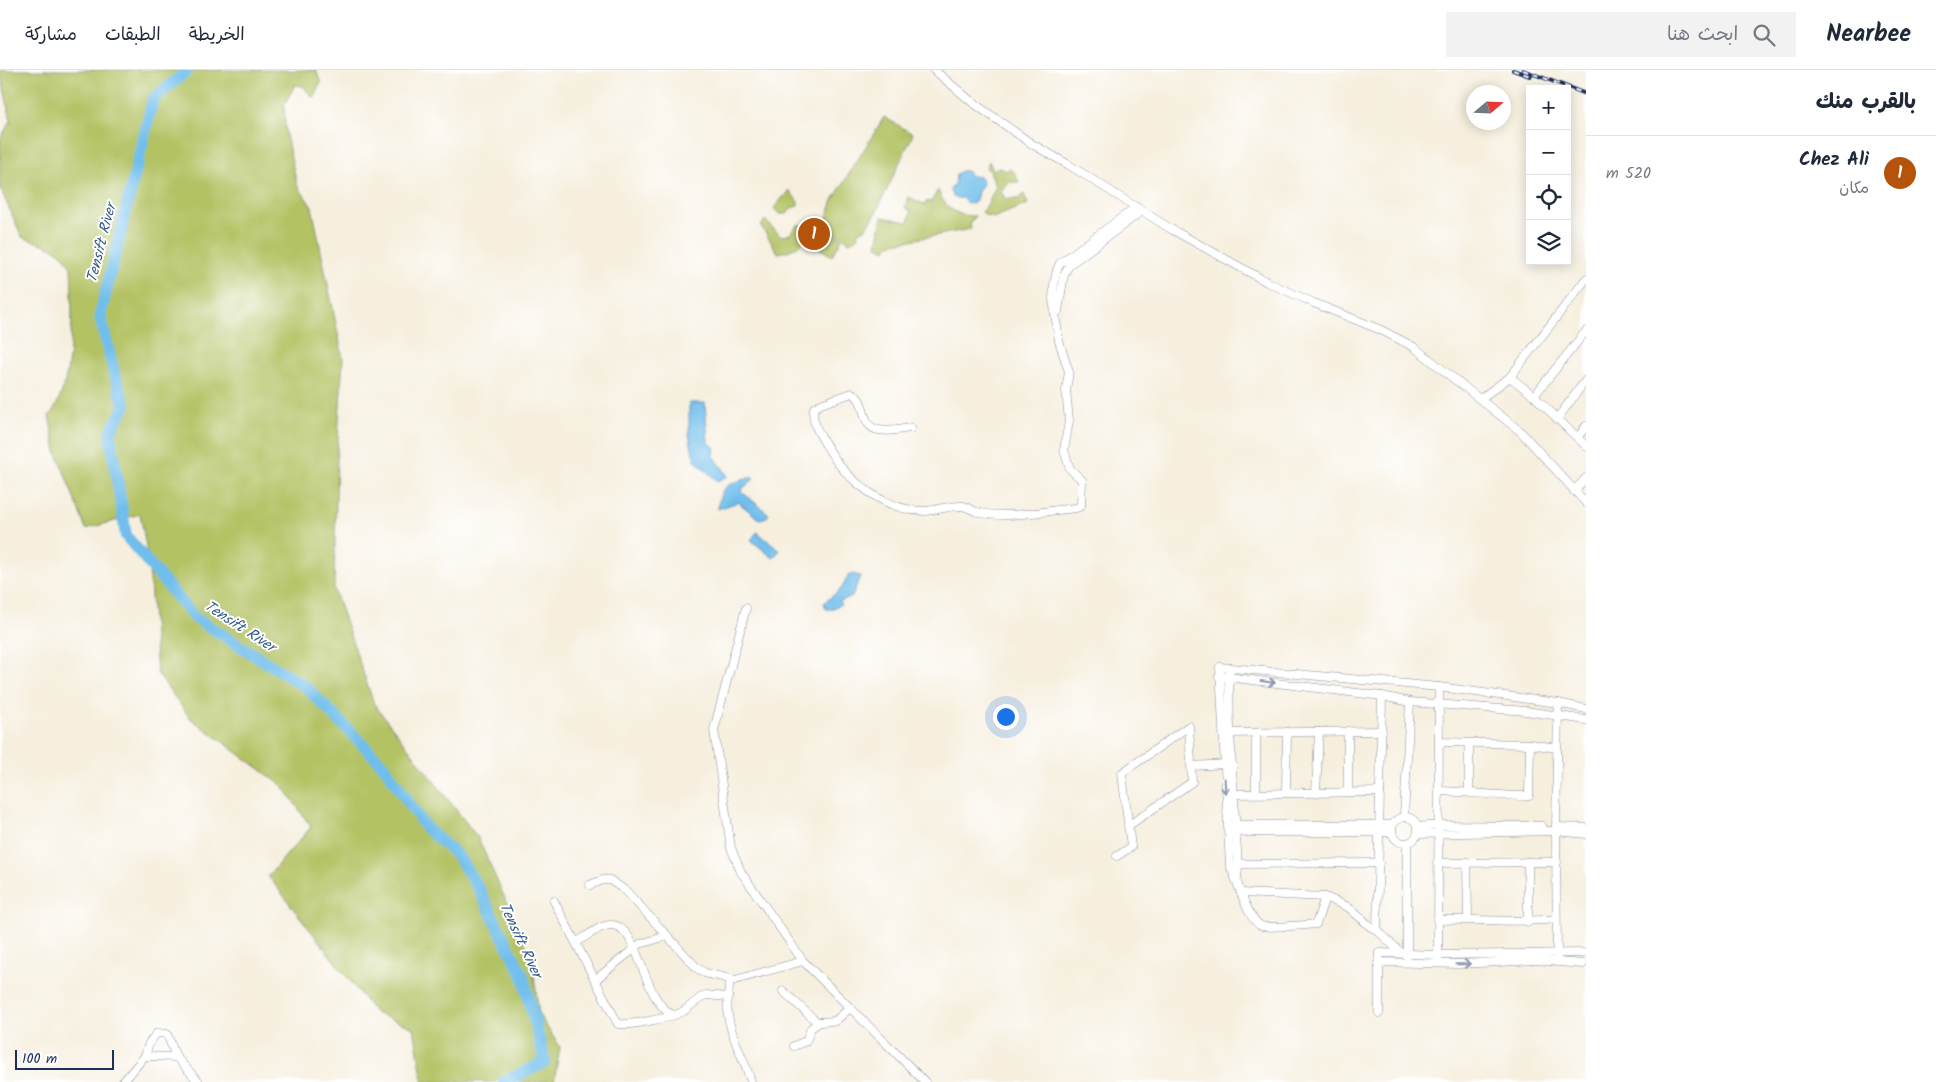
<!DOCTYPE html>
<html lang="ar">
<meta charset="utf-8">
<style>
body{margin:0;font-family:Kalam,"Playpen Sans Arabic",sans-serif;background:#f2f2f3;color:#1f2937;direction:rtl}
.controls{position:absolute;right:15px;top:15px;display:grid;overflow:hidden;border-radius:0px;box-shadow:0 2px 12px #0003}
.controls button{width:45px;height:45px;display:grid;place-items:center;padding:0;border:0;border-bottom:1px solid #e0e1e3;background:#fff;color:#1f2937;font:25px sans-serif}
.compass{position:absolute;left:1466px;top:15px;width:45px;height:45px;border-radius:50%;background:#fff;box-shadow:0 2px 12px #0003;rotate:71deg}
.scale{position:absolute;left:15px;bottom:12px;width:99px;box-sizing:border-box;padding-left:5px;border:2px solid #1b2f5e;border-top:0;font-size:14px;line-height:18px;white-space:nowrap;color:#1b2f5e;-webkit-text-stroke:4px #fff;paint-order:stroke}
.you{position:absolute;left:1005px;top:646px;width:18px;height:18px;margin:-12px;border:4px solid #fff;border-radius:50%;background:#1a73e8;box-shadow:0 0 0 8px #1a73e833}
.badge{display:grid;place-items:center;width:32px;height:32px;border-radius:50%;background:#b45309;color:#fff;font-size:16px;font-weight:700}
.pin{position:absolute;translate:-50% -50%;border:2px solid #fff;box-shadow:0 1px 5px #0006}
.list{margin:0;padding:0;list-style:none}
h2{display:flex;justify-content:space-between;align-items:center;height:65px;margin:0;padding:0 20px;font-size:21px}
h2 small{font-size:16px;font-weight:400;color:#747a83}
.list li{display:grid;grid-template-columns:32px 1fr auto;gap:15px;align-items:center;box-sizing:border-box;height:75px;padding:0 20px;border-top:1px solid #e0e1e3}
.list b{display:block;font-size:19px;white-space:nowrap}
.list p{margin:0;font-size:16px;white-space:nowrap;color:#747a83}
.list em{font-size:16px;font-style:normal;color:#747a83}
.icon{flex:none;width:28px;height:28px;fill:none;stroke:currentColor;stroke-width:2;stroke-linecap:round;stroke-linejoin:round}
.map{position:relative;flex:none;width:1586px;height:1012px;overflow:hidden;direction:ltr}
header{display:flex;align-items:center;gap:30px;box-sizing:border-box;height:70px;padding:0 25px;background:#fff;border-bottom:1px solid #e0e1e3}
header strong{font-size:24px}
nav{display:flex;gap:28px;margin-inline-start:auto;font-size:18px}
.search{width:350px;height:45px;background:#f2f2f3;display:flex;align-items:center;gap:12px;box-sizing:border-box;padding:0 18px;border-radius:0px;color:#747a83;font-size:19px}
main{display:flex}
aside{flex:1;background:#fff}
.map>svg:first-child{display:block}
.green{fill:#b3c264;stroke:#677861}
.water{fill:#70beeb;stroke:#4676a4}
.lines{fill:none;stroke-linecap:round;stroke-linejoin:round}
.river{stroke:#70beeb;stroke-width:12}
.minor-casing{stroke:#888f9e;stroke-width:9}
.minor{stroke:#fff;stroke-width:8}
.rail-casing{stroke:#1b2f5e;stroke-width:4}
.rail{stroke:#fff;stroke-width:2;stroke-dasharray:5.5;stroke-linecap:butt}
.oneway{stroke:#8d97ae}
.labels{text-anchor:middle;stroke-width:4;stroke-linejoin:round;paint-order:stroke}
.water-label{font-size:15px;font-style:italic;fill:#355a88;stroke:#fff}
</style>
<header>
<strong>Nearbee</strong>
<div class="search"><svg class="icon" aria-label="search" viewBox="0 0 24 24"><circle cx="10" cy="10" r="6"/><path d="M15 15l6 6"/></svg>ابحث هنا</div>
<nav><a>الخريطة</a><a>الطبقات</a><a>مشاركة</a></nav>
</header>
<main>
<aside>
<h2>بالقرب منك<small></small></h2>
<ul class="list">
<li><span class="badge">1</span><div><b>Chez Ali</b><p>مكان</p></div><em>520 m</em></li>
</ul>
</aside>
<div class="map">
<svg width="1586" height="1012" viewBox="0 0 1586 1012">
<rect width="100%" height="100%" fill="#fff"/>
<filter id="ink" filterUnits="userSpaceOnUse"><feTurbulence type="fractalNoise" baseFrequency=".02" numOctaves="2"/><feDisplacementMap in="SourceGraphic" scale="10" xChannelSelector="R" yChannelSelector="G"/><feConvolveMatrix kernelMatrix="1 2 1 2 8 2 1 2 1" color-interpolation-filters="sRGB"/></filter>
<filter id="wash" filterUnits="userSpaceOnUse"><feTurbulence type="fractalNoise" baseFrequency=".0096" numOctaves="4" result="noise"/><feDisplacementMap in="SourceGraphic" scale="20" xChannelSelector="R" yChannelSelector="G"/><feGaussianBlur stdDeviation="1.12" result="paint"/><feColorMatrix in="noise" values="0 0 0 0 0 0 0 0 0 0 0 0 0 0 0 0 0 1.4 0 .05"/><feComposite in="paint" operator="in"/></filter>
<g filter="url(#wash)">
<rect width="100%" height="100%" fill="#f6efde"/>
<g class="green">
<path d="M 0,0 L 316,0 L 321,13 L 313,28 L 303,16 L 295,15 L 284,35 L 286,65 L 297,115 L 312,137 L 343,288 L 337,383 L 334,519 L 374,634 L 478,768 L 532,889 L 539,945 L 560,977 L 554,1012 L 423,1012 L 414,958 L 375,943 L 268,806 L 311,757 L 283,716 L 190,648 L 157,603 L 148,487 L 140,444 L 86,459 L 56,381 L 49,346 C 53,341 57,335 59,329 C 73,299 73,233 71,198 C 62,176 41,175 22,167 L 0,118 L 0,69 L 11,51 Z"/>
<path d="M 884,47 L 913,64 L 874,147 L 865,159 L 857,163 L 859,167 L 850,172 L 824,156 L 833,130 Z"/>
<path d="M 989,91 L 993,100 L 999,98 L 1007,101 L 1009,98 L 1015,103 L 1019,113 C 1009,110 1005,114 1001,122 L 1006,129 L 1018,129 L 1024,124 L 1028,134 L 993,148 L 992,146 L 986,146 L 982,142 C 989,134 990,126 996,117 L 990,101 L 986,98 Z"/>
<path d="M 789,120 L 798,132 L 798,136 L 791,138 L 787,144 L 779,144 L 774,138 Z"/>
<path d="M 938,120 C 945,138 956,146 975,146 L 974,149 L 970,151 L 971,159 L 889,174 L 886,180 L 877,176 L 882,147 L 908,152 L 911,141 L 905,138 L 909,127 L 925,135 L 927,131 L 931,132 Z"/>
<path d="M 765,150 L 780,165 L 784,166 L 790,164 L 797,155 L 803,155 L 813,159 C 805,173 794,181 778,183 L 761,156 Z"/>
<path d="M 825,159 L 842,169 L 832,186 L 815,176 Z"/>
</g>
<g class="water">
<path d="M 961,101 L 967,101 L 972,106 L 980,107 C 986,115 981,115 978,122 C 976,128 978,129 973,134 L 967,133 L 962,128 L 954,128 L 950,120 L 955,113 L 956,104 Z"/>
<path d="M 689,333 L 705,333 L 708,371 L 715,378 L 714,386 L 728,406 L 717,411 L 694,389 L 689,364 Z"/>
<path d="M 752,407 L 754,409 L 743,418 L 742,422 L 769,444 L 767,447 L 759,449 L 738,432 L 718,439 C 720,413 730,414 752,407 Z"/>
<path d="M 757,462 L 780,480 L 773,488 L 751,470 Z"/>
<path d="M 853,504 L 860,506 L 852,527 L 840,531 L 841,534 L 831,539 L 826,539 L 824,533 L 842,518 L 848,506 Z"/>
</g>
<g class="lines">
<path class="river" d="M 188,0 L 153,29 L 100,246 L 115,306 L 125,335 L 110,363 L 126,466 L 194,547 L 306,617 L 384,696 L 426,758 L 457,785 L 479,819 L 523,906 L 545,992 L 504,1012"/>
</g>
</g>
<g filter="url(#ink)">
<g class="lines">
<defs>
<g id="minor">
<path d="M 934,0 L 972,32 L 1032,74 L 1069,95 L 1171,159 L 1267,212 L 1314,233 L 1381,260 L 1414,277 L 1520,361 L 1586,433"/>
<path d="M 1058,241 L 1064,205 L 1069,195 L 1142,141"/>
<path d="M 1510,307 L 1534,326 L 1586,376"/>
<path d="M 1534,326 L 1586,261"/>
<path d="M 1480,329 L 1510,307 L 1586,209"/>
<path d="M 1557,349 L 1586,310"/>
<path d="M 911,358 C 901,359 885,363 875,359 C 860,353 867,330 852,323 L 821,334 L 814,338 C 810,352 822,368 829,380 C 848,412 886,441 925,441 C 938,440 950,435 963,436 C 968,437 972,440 977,442 C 985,444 995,445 1004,445 C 1028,445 1052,440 1076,438 L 1081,436 L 1082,410 L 1070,399 L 1064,380 L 1069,351 L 1066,320 L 1069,302 L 1059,271 L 1053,229 L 1054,214 L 1057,200 L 1060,193 L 1136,137"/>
<path d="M 1578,367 L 1586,356"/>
<path d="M 1574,421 L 1586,408"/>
<path d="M 746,538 L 714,660 L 731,778 L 741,802 L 803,891 L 925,1012"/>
<path d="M 1229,603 L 1230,663 L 1238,798 L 1237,808"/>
<path d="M 1219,606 L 1382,626 L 1410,632 L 1526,641 L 1586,650"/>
<path d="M 1348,661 L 1348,722"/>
<path d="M 1230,663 L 1382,661"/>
<path d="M 1256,663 L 1256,723"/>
<path d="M 1439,672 L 1530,674 L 1557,678"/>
<path d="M 1469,673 L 1469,722"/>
<path d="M 1192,696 L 1227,694"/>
<path d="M 1439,721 C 1469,722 1499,726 1529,726 L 1530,674"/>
<path d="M 1286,723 L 1287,662"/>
<path d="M 1316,723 L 1319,662"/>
<path d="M 1234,724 L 1380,722"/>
<path d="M 1404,746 L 1410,632"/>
<circle cx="1405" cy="760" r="13"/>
<path d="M 1236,755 L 1392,755"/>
<path d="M 1418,757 L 1438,755 L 1542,756"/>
<path d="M 1556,757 L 1586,758"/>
<path d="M 1236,762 L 1391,762"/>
<path d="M 1418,764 L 1556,761 L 1586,764"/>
<path d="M 1117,786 L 1131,777 L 1122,703 L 1189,656 L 1192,712 L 1128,756"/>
<path d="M 1467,792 L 1468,849"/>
<path d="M 1437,793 L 1557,792"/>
<path d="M 1238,794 L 1379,793"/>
<path d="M 590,815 L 603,810 L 610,810 L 626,821 L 697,898 L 705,903 L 735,910 L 803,891"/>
<path d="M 1241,823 L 1325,827 L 1348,837 L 1371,857 L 1377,860 L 1400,882"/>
<path d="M 1325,827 L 1316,854 C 1306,855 1268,858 1262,856 C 1247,851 1238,810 1230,796 L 1220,597 L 1439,617 L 1558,633 L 1586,639"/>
<path d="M 554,831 L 618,954 C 629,956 674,947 684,941 C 691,936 697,929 706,925 L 728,927"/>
<path d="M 1437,850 C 1477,849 1517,853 1556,849"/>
<path d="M 1528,852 L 1528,792"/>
<path d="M 1377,860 L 1382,626"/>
<path d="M 577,872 C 586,867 601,854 612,855 C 640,856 642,931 673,945"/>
<path d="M 1407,886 L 1407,773"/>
<path d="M 1557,891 L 1556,761 L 1558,633"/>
<path d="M 1379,892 L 1459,894 L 1535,890 L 1583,894"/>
<path d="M 1438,893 L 1439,617"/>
<path d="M 595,910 L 640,874 L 667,866"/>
<path d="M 730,910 C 729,921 726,933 728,945 C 731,969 745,989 751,1012"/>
<path d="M 783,921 L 817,952 L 820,952"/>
<path d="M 1379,943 L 1379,883 L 1438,885 L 1583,883"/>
<path d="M 794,976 L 806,971 L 811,958 L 820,952 L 835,951 L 850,938"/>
<path d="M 145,986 L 149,973 L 157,963 L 167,964 L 176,987"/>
<path d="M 123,1012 L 145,986 L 176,987 L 199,1012"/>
</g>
</defs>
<use href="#minor" class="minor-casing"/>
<use href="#minor" class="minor"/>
<defs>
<g id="rail">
<path d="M 1513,0 L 1530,6"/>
<path d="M 1523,0 L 1586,24"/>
</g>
</defs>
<use href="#rail" class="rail-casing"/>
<use href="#rail" class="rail"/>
</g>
<defs><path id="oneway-shaft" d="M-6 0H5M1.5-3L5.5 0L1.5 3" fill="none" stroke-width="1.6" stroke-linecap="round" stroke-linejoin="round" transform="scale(1.25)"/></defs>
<g class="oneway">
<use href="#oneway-shaft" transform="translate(1268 612) rotate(7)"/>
<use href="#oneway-shaft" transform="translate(1225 716) rotate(87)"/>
<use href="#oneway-shaft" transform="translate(1463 894) rotate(-1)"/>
</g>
</g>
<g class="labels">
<g class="water-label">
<text transform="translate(101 173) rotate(-76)" y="5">Tensift River</text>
<text transform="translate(240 556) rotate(33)" y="5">Tensift River</text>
<text transform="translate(521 870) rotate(65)" y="5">Tensift River</text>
</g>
</g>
</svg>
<div class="controls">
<button>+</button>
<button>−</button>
<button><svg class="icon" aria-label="locate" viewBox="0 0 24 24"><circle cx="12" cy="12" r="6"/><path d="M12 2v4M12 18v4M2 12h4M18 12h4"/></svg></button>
<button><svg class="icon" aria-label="layers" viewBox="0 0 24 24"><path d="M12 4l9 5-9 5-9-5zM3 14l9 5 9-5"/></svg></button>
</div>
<svg class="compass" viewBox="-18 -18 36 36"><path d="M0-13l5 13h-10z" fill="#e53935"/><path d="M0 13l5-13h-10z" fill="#747a83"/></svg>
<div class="scale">100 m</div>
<div class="you"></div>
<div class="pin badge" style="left:814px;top:164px">1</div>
</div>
</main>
